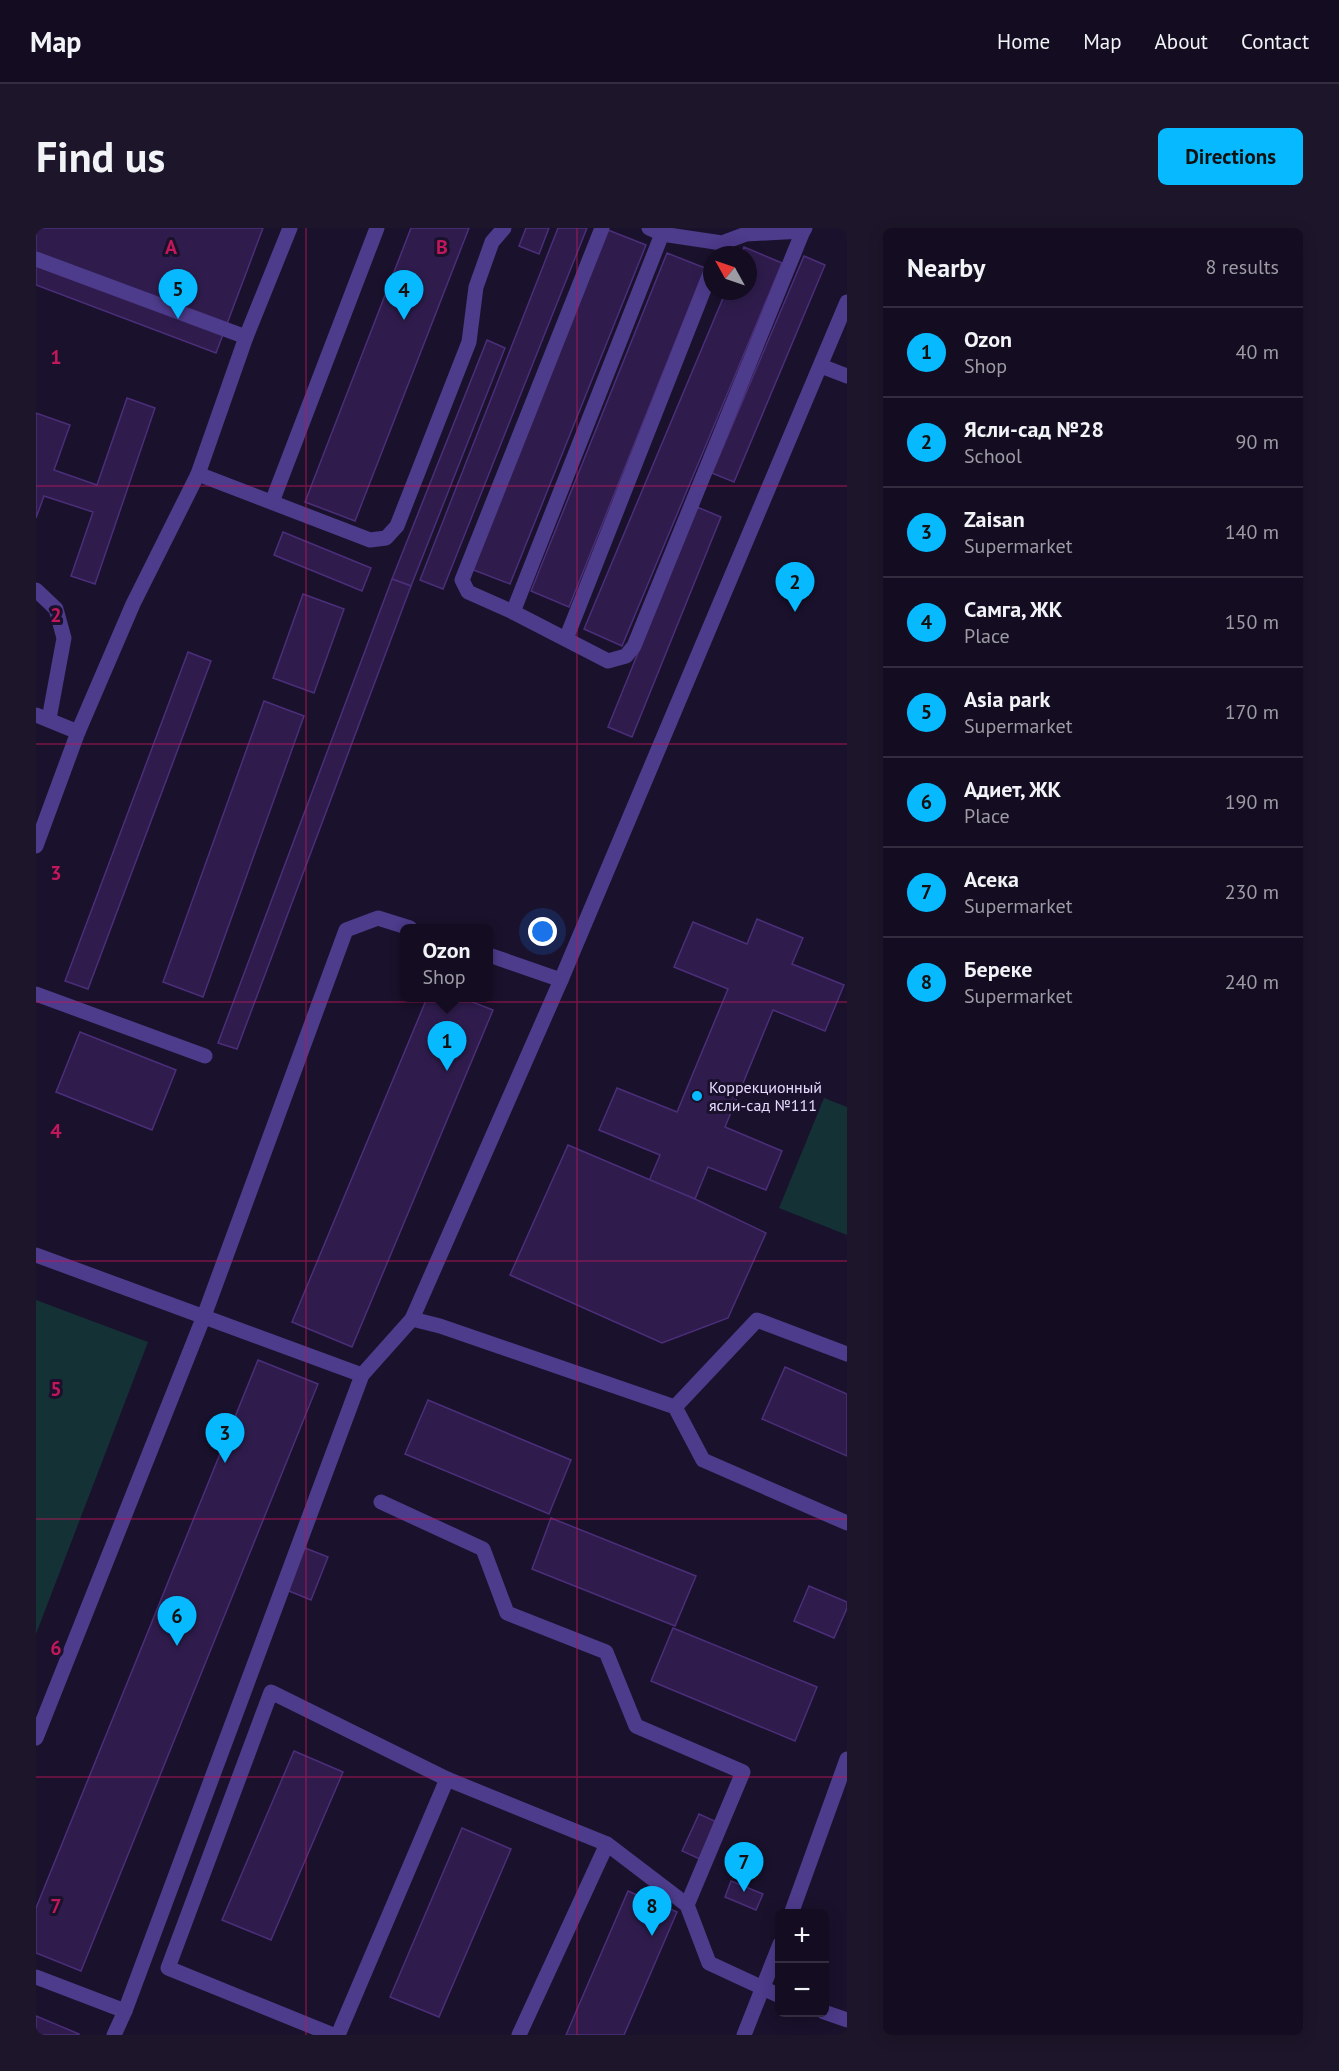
<!DOCTYPE html>
<meta charset="utf-8">
<style>
body{margin:0;font-family:"PT Sans",sans-serif;background:#1d162a;color:#f1f3f6}
.controls{position:absolute;right:18px;bottom:18px;display:grid;overflow:hidden;border-radius:9px;box-shadow:0 3px 15px #0003}
.controls button{width:54px;height:54px;display:grid;place-items:center;padding:0;border:0;border-bottom:2px solid #332d3f;background:#140d21;color:#f1f3f6;font:30px sans-serif}
.compass{position:absolute;left:667px;top:18px;width:54px;height:54px;border-radius:50%;background:#140d21;box-shadow:0 3px 15px #0003;rotate:310deg}
.you{position:absolute;left:507px;top:704px;width:21px;height:21px;margin:-15px;border:4px solid #fff;border-radius:50%;background:#1a73e8;box-shadow:0 0 0 9px #1a73e833}
.badge{display:grid;place-items:center;width:39px;height:39px;border-radius:50%;background:#07b9ff;color:#111;font-size:20px;font-weight:700}
.pin{position:absolute;translate:-50% -50px;filter:drop-shadow(0 2px 3px #0008)}
.pin::after{content:'';position:absolute;top:32px;width:21px;height:18px;background:inherit;clip-path:polygon(0 0,100% 0,50% 100%)}
.popup{position:absolute;left:364px;top:696px;width:93px;height:78px;box-sizing:border-box;display:grid;place-content:center;border-radius:9px;background:#140d21;filter:drop-shadow(0 2px 4px #0005);font-size:20px;white-space:nowrap;color:#9d9ca5}
.popup b{font-size:22px;color:#f1f3f6}
.popup::after{content:'';position:absolute;left:50%;top:100%;margin-left:-12px;border:12px solid transparent;border-top-color:#140d21}
.list{margin:0;padding:0;list-style:none}
h2{display:flex;justify-content:space-between;align-items:center;height:78px;margin:0;padding:0 24px;font-size:26px}
h2 small{font-size:20px;font-weight:400;color:#9d9ca5}
.list li{display:grid;grid-template-columns:39px 1fr auto;gap:18px;align-items:center;box-sizing:border-box;height:90px;padding:0 24px;border-top:2px solid #332d3f}
.list b{display:block;font-size:22px;white-space:nowrap}
.list p{margin:0;font-size:20px;white-space:nowrap;color:#9d9ca5}
.list em{font-size:20px;font-style:normal;color:#9d9ca5}
.map{position:relative;flex:none;width:811px;height:1807px;overflow:hidden;border-radius:9px}
header{display:flex;align-items:center;gap:36px;box-sizing:border-box;height:84px;padding:0 30px;background:#140d21;border-bottom:2px solid #332d3f}
header strong{font-size:28px}
nav{display:flex;gap:33px;margin-inline-start:auto;font-size:21px}
.intro{display:flex;align-items:center;justify-content:space-between;box-sizing:border-box;height:144px;padding:0 36px}
h1{margin:0;font-size:42px}
.button{padding:15px 27px;border-radius:9px;background:#07b9ff;color:#111;font-size:21px;font-weight:700}
main{display:flex;gap:36px;padding:0 36px}
aside{flex:1;background:#140d21;border-radius:9px;box-shadow:0 3px 15px #0003}
.map>svg:first-child{display:block}
.green{fill:#143136}
.building{fill:#2f1c4d;stroke:#4b2e79;stroke-width:1.5}
.lines{fill:none;stroke-linecap:round;stroke-linejoin:round}
.minor{stroke:#4d3b8b;stroke-width:15}
.grid{fill:none;stroke:#c2185b;stroke-width:1.5;stroke-opacity:0.55}
.poi-dot{fill:#07b9ff;stroke:#1a112c;stroke-width:2}
.labels{text-anchor:middle;stroke-width:6;stroke-linejoin:round;paint-order:stroke}
.poi-label{font-size:16px;fill:#e6dbff;stroke:#1a112c;text-anchor:start}
.grid-label{font-size:20px;text-anchor:middle;font-weight:bold;fill:#c2185b;stroke:#1a112c;stroke-width:6;stroke-linejoin:round;paint-order:stroke}
</style>
<header>
<strong>Map</strong>
<nav><a>Home</a><a>Map</a><a>About</a><a>Contact</a></nav>
</header>
<div class="intro"><h1>Find us</h1><a class="button">Directions</a></div>
<main>
<div class="map">
<svg width="811" height="1807" viewBox="0 0 811 1807">
<rect width="100%" height="100%" fill="#1a112c"/>
<g class="green">
<path d="M 788,870 L 811,879 L 811,1007 L 743,980 Z"/>
<path d="M 0,1072 L 112,1114 L 0,1406 Z"/>
</g>
<g class="building">
<path d="M 0,0 L 227,0 L 180,125 L 0,57 Z"/>
<path d="M 375,0 L 433,0 L 319,293 L 269,274 Z"/>
<path d="M 490,0 L 513,0 L 503,26 L 483,18 Z"/>
<path d="M 522,0 L 551,0 L 407,361 L 384,352 Z"/>
<path d="M 572,2 L 610,17 L 474,356 L 435,341 Z"/>
<path d="M 708,19 L 746,35 L 586,418 L 548,401 L 690,63 L 712,63 L 712,27 L 705,27 Z"/>
<path d="M 631,25 L 669,40 L 533,379 L 495,363 Z"/>
<path d="M 768,28 L 789,37 L 698,254 L 676,245 Z"/>
<path d="M 451,112 L 469,120 L 375,358 L 356,351 Z"/>
<path d="M 91,170 L 119,180 L 59,356 L 35,348 L 57,284 L 8,268 L 0,290 L 0,185 L 34,197 L 18,242 L 61,257 Z"/>
<path d="M 661,279 L 685,289 L 596,509 L 572,499 Z"/>
<path d="M 247,304 L 335,340 L 326,363 L 238,327 Z"/>
<path d="M 356,351 L 375,358 L 201,821 L 182,815 Z"/>
<path d="M 267,366 L 308,381 L 278,465 L 237,450 Z"/>
<path d="M 152,424 L 175,433 L 52,761 L 29,753 Z"/>
<path d="M 228,473 L 268,488 L 167,769 L 127,754 Z"/>
<path d="M 721,691 L 767,710 L 756,736 L 808,757 L 789,803 L 737,782 L 689,899 L 746,923 L 730,962 L 672,939 L 659,971 L 613,953 L 624,927 L 563,902 L 581,860 L 641,884 L 692,761 L 638,739 L 657,694 L 711,716 Z"/>
<path d="M 391,770 L 426,770 L 457,782 L 316,1119 L 256,1094 Z"/>
<path d="M 44,804 L 140,842 L 116,902 L 20,864 Z"/>
<path d="M 532,917 L 659,971 L 730,1005 L 692,1090 L 626,1115 L 474,1047 Z"/>
<path d="M 222,1132 L 282,1156 L 45,1743 L 0,1725 L 0,1680 Z"/>
<path d="M 749,1139 L 811,1166 L 811,1228 L 726,1191 Z"/>
<path d="M 392,1172 L 535,1232 L 513,1286 L 369,1226 Z"/>
<path d="M 515,1290 L 660,1348 L 639,1398 L 496,1341 Z"/>
<path d="M 264,1318 L 292,1329 L 275,1372 L 248,1361 Z"/>
<path d="M 773,1358 L 811,1374 L 811,1380 L 798,1410 L 758,1393 Z"/>
<path d="M 637,1400 L 781,1459 L 759,1513 L 615,1453 Z"/>
<path d="M 258,1523 L 307,1544 L 235,1712 L 186,1692 Z"/>
<path d="M 663,1586 L 683,1595 L 666,1632 L 646,1623 Z"/>
<path d="M 426,1600 L 475,1621 L 403,1789 L 354,1769 Z"/>
<path d="M 695,1653 L 727,1666 L 720,1682 L 689,1669 Z"/>
<path d="M 592,1663 L 641,1684 L 588,1807 L 530,1807 Z"/>
<path d="M 0,1788 L 43,1806 L 42,1807 L 0,1807 Z"/>
</g>
<g class="lines">
<g class="minor">
<path d="M 566,0 L 426,352 L 432,364 L 477,384 L 572,433 L 590,428 L 598,418 L 767,3"/>
<path d="M 613,0 L 626,6 L 686,15 L 710,6 L 767,3 L 769,0"/>
<path d="M 0,31 L 210,109"/>
<path d="M 785,138 L 811,148"/>
<path d="M 162,246 L 334,312 L 350,310 L 361,298 L 433,114 L 440,59 L 456,14 L 468,0"/>
<path d="M 236,274 L 341,0"/>
<path d="M 0,362 L 20,381 L 28,410 L 13,491"/>
<path d="M 477,384 L 626,6"/>
<path d="M 530,411 L 676,41"/>
<path d="M 0,487 L 42,504"/>
<path d="M 0,618 L 42,504 L 97,376 L 162,246 L 210,109 L 254,0"/>
<path d="M 453,727 L 525,752"/>
<path d="M 0,766 L 169,828"/>
<path d="M 0,1027 L 326,1147"/>
<path d="M 376,1091 L 404,1098 L 639,1179 L 667,1232 L 811,1295"/>
<path d="M 639,1179 L 721,1092 L 811,1126"/>
<path d="M 345,1274 L 447,1321 L 471,1385 L 570,1424 L 600,1498 L 707,1544 L 651,1677"/>
<path d="M 0,1510 L 168,1088 L 310,702 L 342,690 L 374,700"/>
<path d="M 755,1686 L 811,1531"/>
<path d="M 0,1749 L 89,1783 L 78,1807"/>
<path d="M 89,1783 L 326,1147 L 376,1091 L 525,752 L 811,74"/>
<path d="M 788,1784 L 811,1792"/>
<path d="M 297,1807 L 132,1740 L 235,1464 L 411,1551 L 571,1616 L 651,1677 L 673,1735 L 744,1768"/>
<path d="M 302,1807 L 411,1551"/>
<path d="M 483,1807 L 571,1616"/>
<path d="M 708,1807 L 744,1716"/>
</g>
</g>
<path class="grid" d="M 270,0 L 270,1807M 541,0 L 541,1807M 0,258 L 811,258M 0,516 L 811,516M 0,774 L 811,774M 0,1033 L 811,1033M 0,1291 L 811,1291M 0,1549 L 811,1549"/>
<circle class="poi-dot" cx="661" cy="868" r="6"/>
<g class="labels">
<g class="poi-label">
<text x="673" y="865">Коррекционный<tspan x="673" dy="18">ясли-сад №111</tspan></text>
</g>
</g>
<g class="grid-label">
<text x="135" y="26">A</text>
<text x="406" y="26">B</text>
<text x="20" y="136">1</text>
<text x="20" y="394">2</text>
<text x="20" y="652">3</text>
<text x="20" y="910">4</text>
<text x="20" y="1168">5</text>
<text x="20" y="1427">6</text>
<text x="20" y="1685">7</text>
</g>
</svg>
<div class="controls">
<button>+</button>
<button>−</button>
</div>
<svg class="compass" viewBox="-18 -18 36 36"><path d="M0-13l5 13h-10z" fill="#e53935"/><path d="M0 13l5-13h-10z" fill="#9d9ca5"/></svg>
<div class="you"></div>
<div class="pin badge" style="left:411px;top:843px">1</div>
<div class="popup"><b>Ozon</b>Shop</div>
<div class="pin badge" style="left:759px;top:384px">2</div>
<div class="pin badge" style="left:189px;top:1235px">3</div>
<div class="pin badge" style="left:368px;top:92px">4</div>
<div class="pin badge" style="left:142px;top:91px">5</div>
<div class="pin badge" style="left:141px;top:1418px">6</div>
<div class="pin badge" style="left:708px;top:1664px">7</div>
<div class="pin badge" style="left:616px;top:1708px">8</div>
</div>
<aside>
<h2>Nearby<small>8 results</small></h2>
<ul class="list">
<li><span class="badge">1</span><div><b>Ozon</b><p>Shop</p></div><em>40 m</em></li>
<li><span class="badge">2</span><div><b>Ясли-сад №28</b><p>School</p></div><em>90 m</em></li>
<li><span class="badge">3</span><div><b>Zaisan</b><p>Supermarket</p></div><em>140 m</em></li>
<li><span class="badge">4</span><div><b>Самга, ЖК</b><p>Place</p></div><em>150 m</em></li>
<li><span class="badge">5</span><div><b>Asia park</b><p>Supermarket</p></div><em>170 m</em></li>
<li><span class="badge">6</span><div><b>Адиет, ЖК</b><p>Place</p></div><em>190 m</em></li>
<li><span class="badge">7</span><div><b>Асека</b><p>Supermarket</p></div><em>230 m</em></li>
<li><span class="badge">8</span><div><b>Береке</b><p>Supermarket</p></div><em>240 m</em></li>
</ul>
</aside>
</main>
